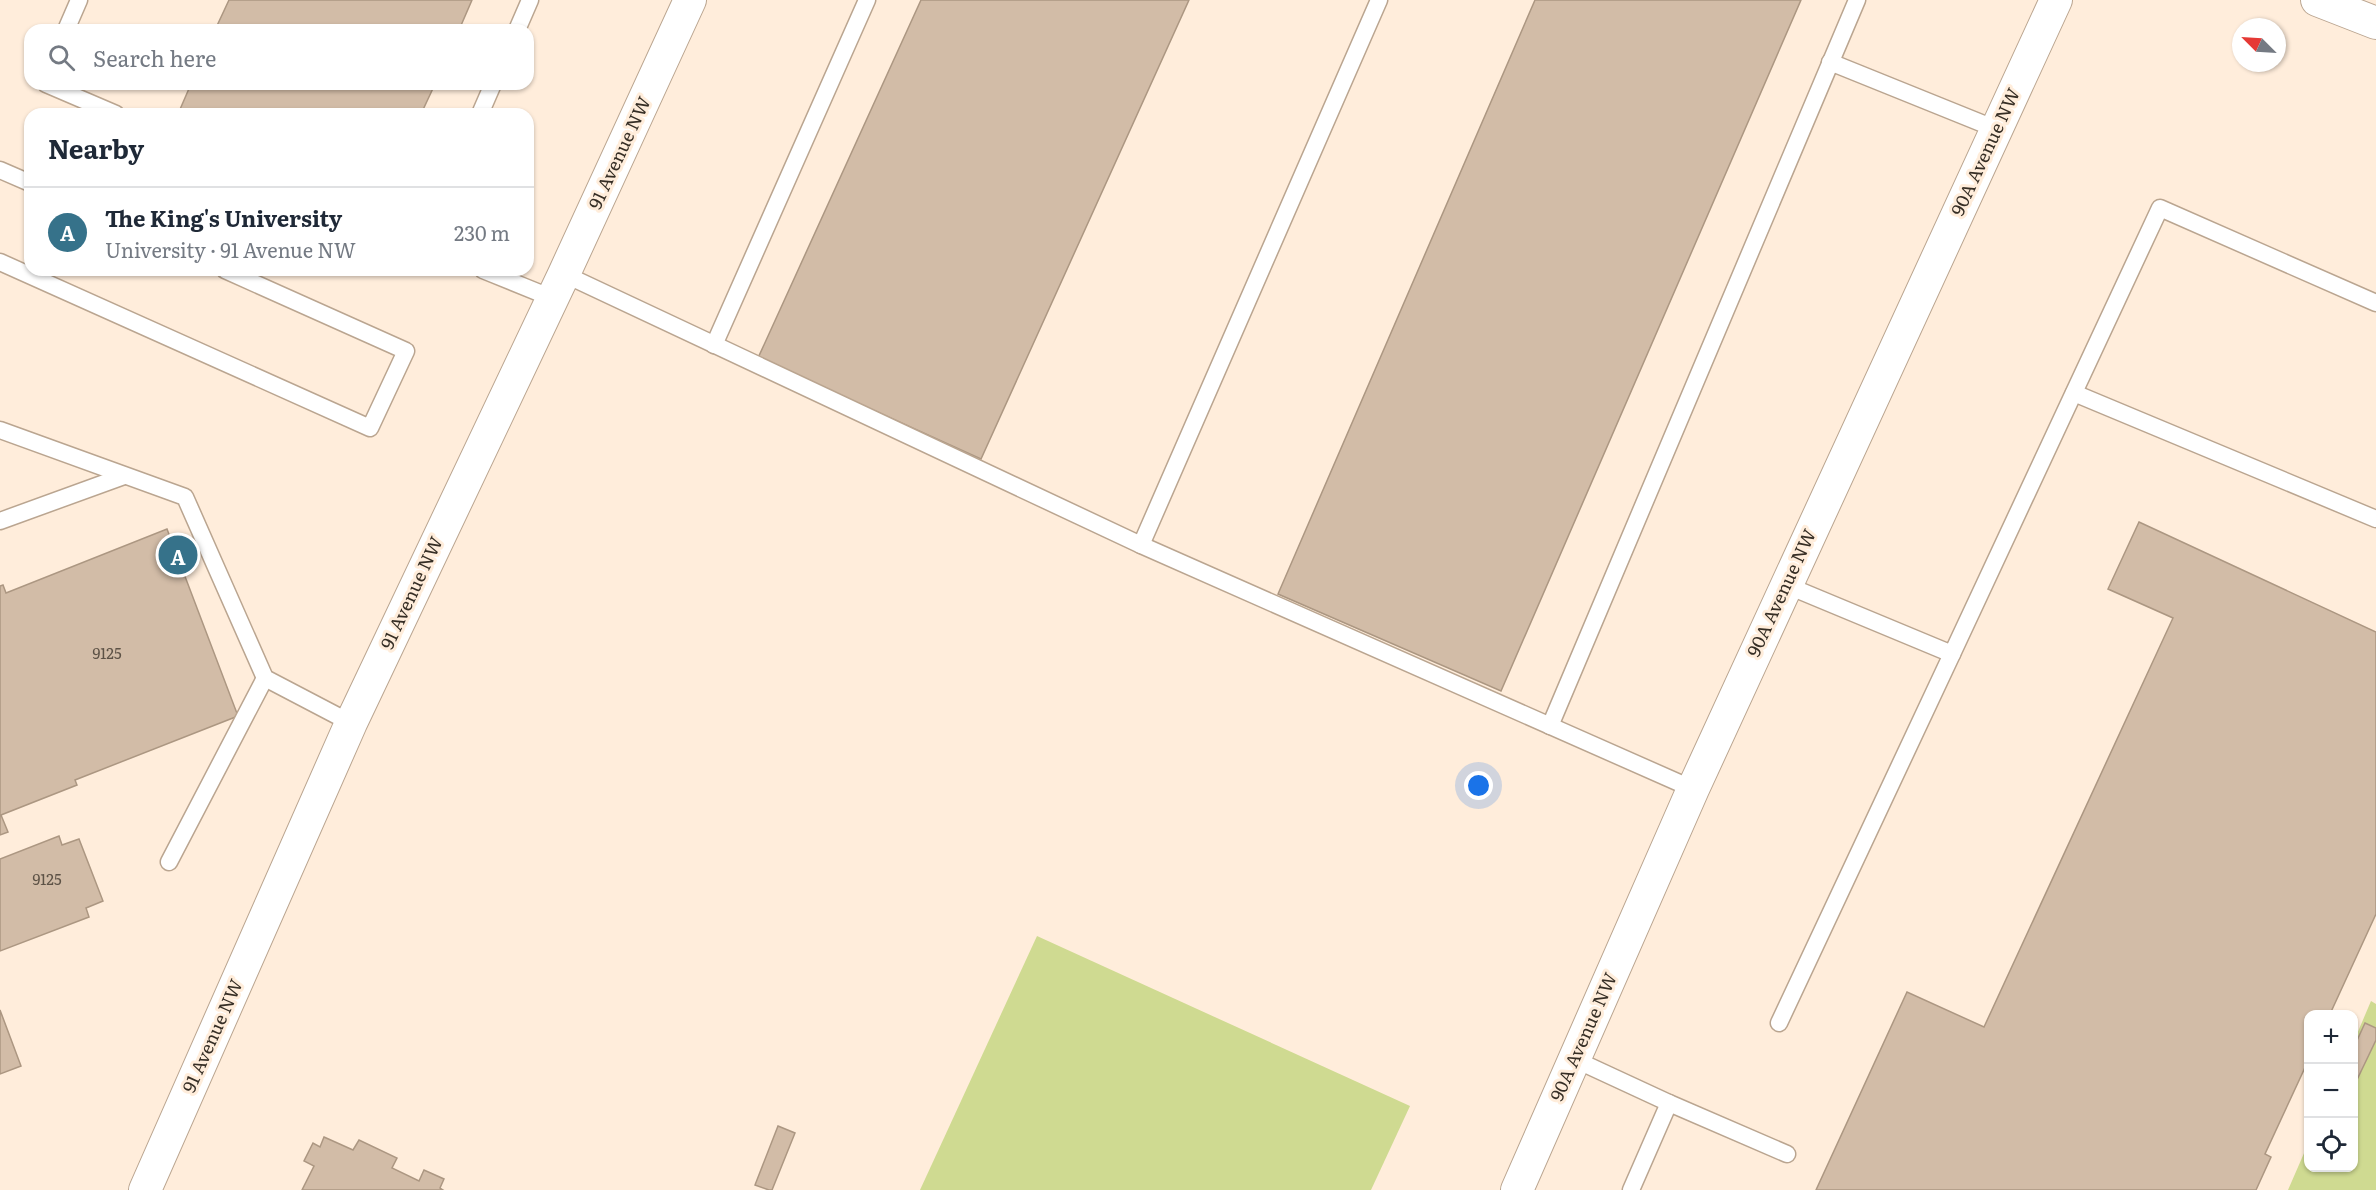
<!DOCTYPE html>
<meta charset="utf-8">
<style>
body{margin:0;font-family:Literata,serif;background:#f2f2f3;color:#1f2937}
.controls{position:absolute;right:18px;bottom:18px;display:grid;overflow:hidden;border-radius:12px;box-shadow:0 2px 4px #0004}
.controls button{width:54px;height:54px;display:grid;place-items:center;padding:0;border:0;border-bottom:2px solid #e0e1e3;background:#fff;color:#1f2937;font:30px sans-serif}
.compass{position:absolute;left:2232px;top:18px;width:54px;height:54px;border-radius:50%;background:#fff;box-shadow:0 2px 4px #0004;rotate:294deg}
.you{position:absolute;left:1479px;top:786px;width:21px;height:21px;margin:-15px;border:4px solid #fff;border-radius:50%;background:#1a73e8;box-shadow:0 0 0 9px #1a73e833}
.badge{display:grid;place-items:center;width:39px;height:39px;border-radius:50%;background:#36728a;color:#fff;font-size:20px;font-weight:700}
.pin{position:absolute;translate:-50% -50%;border:3px solid #fff;box-shadow:0 2px 6px #0006}
.list{margin:0;padding:0;list-style:none}
h2{display:flex;justify-content:space-between;align-items:center;height:78px;margin:0;padding:0 24px;font-size:26px}
h2 small{font-size:20px;font-weight:400;color:#747a83}
.list li{display:grid;grid-template-columns:39px 1fr auto;gap:18px;align-items:center;box-sizing:border-box;height:90px;padding:0 24px;border-top:2px solid #e0e1e3}
.list b{display:block;font-size:22px;white-space:nowrap}
.list p{margin:0;font-size:20px;white-space:nowrap;color:#747a83}
.list em{font-size:20px;font-style:normal;color:#747a83}
.icon{flex:none;width:33px;height:33px;fill:none;stroke:currentColor;stroke-width:2;stroke-linecap:round;stroke-linejoin:round}
.map{position:relative;flex:none;width:2376px;height:1190px;overflow:hidden}
.search{position:absolute;background:#fff;box-shadow:0 2px 4px #0004;left:24px;top:24px;width:510px;height:66px;display:flex;align-items:center;gap:15px;box-sizing:border-box;padding:0 21px;border-radius:18px;color:#747a83;font-size:22px}
.panel{position:absolute;background:#fff;box-shadow:0 2px 4px #0004;left:24px;top:108px;width:510px;height:168px;border-radius:18px}
.map>svg:first-child{display:block}
.green{fill:#cfda91}
.building{fill:#d2bca7;stroke:#ac9782;stroke-width:1.5}
.lines{fill:none;stroke-linecap:round;stroke-linejoin:round}
.service-casing{stroke:#baa590;stroke-width:19}
.minor-casing{stroke:#baa590;stroke-width:34}
.service{stroke:#fff;stroke-width:16}
.minor{stroke:#fff;stroke-width:32}
.labels{text-anchor:middle;stroke-width:6;stroke-linejoin:round;paint-order:stroke}
.number-label{font-size:15px;fill:#5d5246}
.street-label{font-size:18px;fill:#362e25;stroke:#ffeddb}
</style>
<div class="map">
<svg width="2376" height="1190" viewBox="0 0 2376 1190">
<rect width="100%" height="100%" fill="#ffeddb"/>
<g class="green">
<path d="M 1037,936 L 1410,1106 L 1371,1190 L 920,1190 Z"/>
<path d="M 2371,1001 L 2376,1004 L 2376,1190 L 2288,1190 L 2308,1144 L 2308,1168 L 2354,1168 L 2354,1041 Z"/>
</g>
<g class="building">
<path d="M 229,0 L 472,0 L 459,30 L 215,30 Z"/>
<path d="M 921,0 L 1189,0 L 981,459 L 758,358 Z"/>
<path d="M 1535,0 L 1801,0 L 1501,691 L 1278,594 Z"/>
<path d="M 191,84 L 435,84 L 421,114 L 178,114 Z"/>
<path d="M 2139,522 L 2376,632 L 2376,914 L 2330,1014 L 2308,1014 L 2308,1061 L 2265,1154 L 2271,1157 L 2256,1190 L 1816,1190 L 1907,992 L 1984,1027 L 2173,618 L 2108,589 Z"/>
<path d="M 167,529 L 238,716 L 75,780 L 77,785 L 1,815 L 8,832 L 0,835 L 0,586 L 3,585 L 6,593 Z"/>
<path d="M 59,836 L 62,845 L 79,839 L 103,901 L 86,908 L 89,917 L 0,951 L 0,859 Z"/>
<path d="M 0,1010 L 21,1066 L 0,1074 Z"/>
<path d="M 2365,1023 L 2376,1028 L 2376,1040 L 2354,1086 L 2354,1047 Z"/>
<path d="M 778,1126 L 795,1133 L 772,1190 L 769,1190 L 755,1185 Z"/>
<path d="M 324,1137 L 353,1150 L 359,1140 L 397,1158 L 392,1168 L 419,1181 L 424,1170 L 444,1179 L 440,1188 L 443,1190 L 302,1190 L 314,1166 L 304,1161 L 313,1143 L 320,1147 Z"/>
</g>
<g class="lines">
<defs>
<g id="service">
<path d="M 66,30 L 79,0"/>
<path d="M 517,30 L 530,0"/>
<path d="M 1830,62 L 1996,129"/>
<path d="M 46,84 L 116,114"/>
<path d="M 480,114 L 493,84"/>
<path d="M 0,170 L 30,183"/>
<path d="M 0,262 L 370,428 L 406,351 L 225,270"/>
<path d="M 483,270 L 552,298"/>
<path d="M 564,274 L 1141,545 L 1693,789"/>
<path d="M 714,345 L 867,0"/>
<path d="M 2074,393 L 2376,519"/>
<path d="M 0,430 L 185,497 L 265,678 L 351,723"/>
<path d="M 0,521 L 124,476"/>
<path d="M 1141,545 L 1379,0"/>
<path d="M 1786,585 L 1952,654 L 2160,208 L 2376,303"/>
<path d="M 1550,726 L 1857,0"/>
<path d="M 169,862 L 265,678"/>
<path d="M 1779,1023 L 1952,654"/>
<path d="M 1574,1059 L 1669,1103 L 1631,1190"/>
<path d="M 1669,1103 L 1787,1154"/>
</g>
<g id="minor">
<path d="M 2317,0 L 2376,23"/>
<path d="M 145,1190 L 351,723 L 564,274 L 690,0"/>
<path d="M 1517,1190 L 1693,789 L 2056,0"/>
</g>
</defs>
<use href="#service" class="service-casing"/>
<use href="#minor" class="minor-casing"/>
<use href="#service" class="service"/>
<use href="#minor" class="minor"/>
</g>
<g class="labels">
<g class="number-label">
<text x="107" y="659">9125</text>
<text x="47" y="885">9125</text>
</g>
<g class="street-label">
<text transform="translate(1986 152) rotate(-65)" y="6">90A Avenue NW</text>
<text transform="translate(620 153) rotate(-65)" y="6">91 Avenue NW</text>
<text transform="translate(412 593) rotate(-65)" y="6">91 Avenue NW</text>
<text transform="translate(1782 593) rotate(-65)" y="6">90A Avenue NW</text>
<text transform="translate(213 1036) rotate(-66)" y="6">91 Avenue NW</text>
<text transform="translate(1584 1037) rotate(-66)" y="6">90A Avenue NW</text>
</g>
</g>
</svg>
<div class="controls">
<button>+</button>
<button>−</button>
<button><svg class="icon" aria-label="locate" viewBox="0 0 24 24"><circle cx="12" cy="12" r="6"/><path d="M12 2v4M12 18v4M2 12h4M18 12h4"/></svg></button>
</div>
<svg class="compass" viewBox="-18 -18 36 36"><path d="M0-13l5 13h-10z" fill="#e53935"/><path d="M0 13l5-13h-10z" fill="#747a83"/></svg>
<div class="you"></div>
<div class="pin badge" style="left:178px;top:555px">A</div>
<div class="search"><svg class="icon" aria-label="search" viewBox="0 0 24 24"><circle cx="10" cy="10" r="6"/><path d="M15 15l6 6"/></svg>Search here</div>
<section class="panel">
<h2>Nearby<small></small></h2>
<ul class="list">
<li><span class="badge">A</span><div><b>The King's University</b><p>University · 91 Avenue NW</p></div><em>230 m</em></li>
</ul>
</section>
</div>
